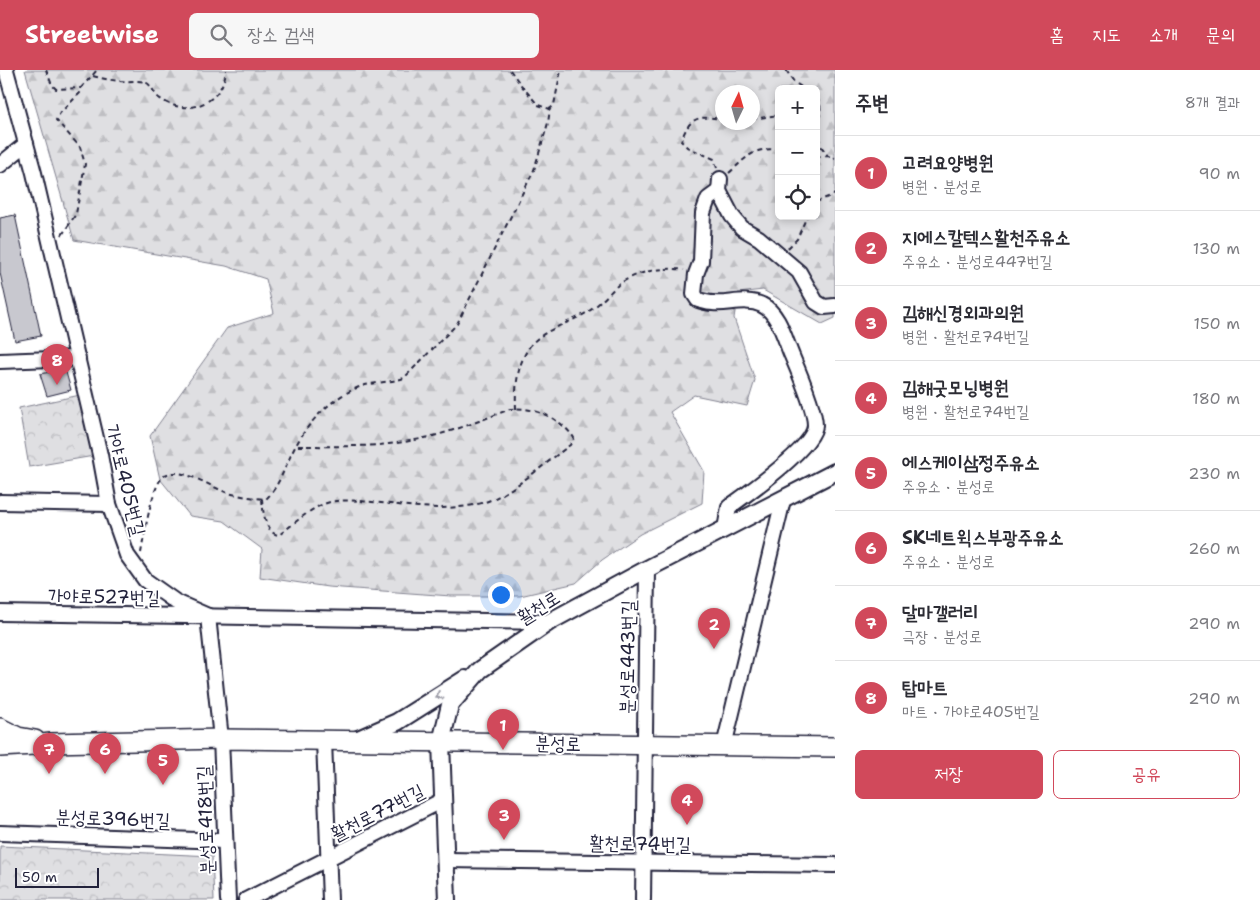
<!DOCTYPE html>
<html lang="ko">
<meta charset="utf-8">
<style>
body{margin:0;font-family:"Shantell Sans","Poor Story",sans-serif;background:#f7f7f7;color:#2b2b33}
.controls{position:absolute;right:15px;top:15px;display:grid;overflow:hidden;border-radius:8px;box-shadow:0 2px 8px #0003}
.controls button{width:45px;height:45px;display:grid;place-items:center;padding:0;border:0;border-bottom:1px solid #e1e1e2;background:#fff;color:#2b2b33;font:25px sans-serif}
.compass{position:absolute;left:715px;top:15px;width:45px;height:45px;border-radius:50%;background:#fff;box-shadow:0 2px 8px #0003;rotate:5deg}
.scale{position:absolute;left:15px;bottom:12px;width:84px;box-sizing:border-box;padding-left:5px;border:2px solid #22223b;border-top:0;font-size:14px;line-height:18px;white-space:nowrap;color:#22223b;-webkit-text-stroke:4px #fff;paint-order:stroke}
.you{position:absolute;left:500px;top:524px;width:18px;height:18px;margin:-12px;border:4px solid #fff;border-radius:50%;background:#1a73e8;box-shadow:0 0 0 8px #1a73e833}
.badge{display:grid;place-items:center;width:32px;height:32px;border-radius:50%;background:#d1495b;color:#fff;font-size:16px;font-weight:700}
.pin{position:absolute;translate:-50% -41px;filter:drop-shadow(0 1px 2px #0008)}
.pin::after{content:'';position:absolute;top:26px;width:18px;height:15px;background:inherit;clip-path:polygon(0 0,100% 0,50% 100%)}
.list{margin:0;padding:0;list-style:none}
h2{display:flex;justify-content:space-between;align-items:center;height:65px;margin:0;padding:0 20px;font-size:21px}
h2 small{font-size:16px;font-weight:400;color:#7c7c81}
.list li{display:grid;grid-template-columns:32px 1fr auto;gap:15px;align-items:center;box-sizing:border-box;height:75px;padding:0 20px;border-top:1px solid #e1e1e2}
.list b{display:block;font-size:19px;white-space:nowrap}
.list p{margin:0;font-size:16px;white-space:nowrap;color:#7c7c81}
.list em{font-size:16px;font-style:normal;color:#7c7c81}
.actions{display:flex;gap:10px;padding:15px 20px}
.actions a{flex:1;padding:11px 0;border:1px solid #d1495b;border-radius:8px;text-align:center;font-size:18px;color:#d1495b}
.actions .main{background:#d1495b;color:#fff}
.icon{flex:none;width:28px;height:28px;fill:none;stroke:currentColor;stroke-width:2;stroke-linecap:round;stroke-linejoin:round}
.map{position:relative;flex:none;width:835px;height:830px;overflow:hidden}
header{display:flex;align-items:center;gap:30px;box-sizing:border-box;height:70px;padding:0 25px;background:#d1495b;color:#fff}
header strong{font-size:24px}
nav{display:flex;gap:28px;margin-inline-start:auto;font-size:18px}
.search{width:350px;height:45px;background:#f7f7f7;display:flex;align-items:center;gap:12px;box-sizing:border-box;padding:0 18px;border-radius:8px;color:#7c7c81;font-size:19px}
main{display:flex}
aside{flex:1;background:#fff}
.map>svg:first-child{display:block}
.forest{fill:url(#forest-firs);stroke:#80808e;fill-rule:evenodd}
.park{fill:url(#park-crowns);stroke:#80808e}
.building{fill:#c8c8cf;stroke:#22223b}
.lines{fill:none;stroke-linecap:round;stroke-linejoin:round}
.minor-casing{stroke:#22223b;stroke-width:18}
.tertiary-casing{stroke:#22223b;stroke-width:20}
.secondary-casing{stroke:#22223b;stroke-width:22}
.path{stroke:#22223b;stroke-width:2;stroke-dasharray:5 4;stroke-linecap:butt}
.minor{stroke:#fff;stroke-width:14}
.tertiary{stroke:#fff;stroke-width:16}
.secondary{stroke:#fff;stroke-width:19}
.oneway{stroke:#9c9ca7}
.labels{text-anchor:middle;stroke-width:4;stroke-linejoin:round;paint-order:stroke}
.street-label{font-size:19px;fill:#22223b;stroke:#fff}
</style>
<header>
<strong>Streetwise</strong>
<div class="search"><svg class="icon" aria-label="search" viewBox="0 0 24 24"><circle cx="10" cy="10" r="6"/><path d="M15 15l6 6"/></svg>장소 검색</div>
<nav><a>홈</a><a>지도</a><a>소개</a><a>문의</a></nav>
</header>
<main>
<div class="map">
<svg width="835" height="830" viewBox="0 0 835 830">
<defs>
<pattern id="forest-firs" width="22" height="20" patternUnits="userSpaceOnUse" patternTransform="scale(1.25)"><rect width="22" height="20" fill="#dfdfe2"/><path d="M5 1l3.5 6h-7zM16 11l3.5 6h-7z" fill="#bfbfc3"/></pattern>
<pattern id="park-crowns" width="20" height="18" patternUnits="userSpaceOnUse" patternTransform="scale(1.25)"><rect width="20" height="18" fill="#dfdfe2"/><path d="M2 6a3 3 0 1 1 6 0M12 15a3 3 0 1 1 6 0" fill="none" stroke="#bfbfc3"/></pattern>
</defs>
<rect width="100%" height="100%" fill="#fff"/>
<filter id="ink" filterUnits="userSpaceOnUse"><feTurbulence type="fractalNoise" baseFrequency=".02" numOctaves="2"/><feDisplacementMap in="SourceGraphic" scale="10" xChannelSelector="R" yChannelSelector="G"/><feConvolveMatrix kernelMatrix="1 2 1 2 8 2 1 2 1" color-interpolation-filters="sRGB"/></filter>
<g filter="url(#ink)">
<path class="forest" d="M 25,0 L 835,0 L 835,248 L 822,254 L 763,220 L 738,223 L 734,248 L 755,310 L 747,336 L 694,325 L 670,342 L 704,401 L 702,433 L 640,464 L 602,490 L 576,513 L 520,526 L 451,526 L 328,517 L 260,507 L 262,479 L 224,451 L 190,446 L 160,409 L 150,366 L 227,258 L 274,243 L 266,209 L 226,196 L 74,170 ZM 779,19 L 816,19 L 816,146 L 779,146 ZM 722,22 L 752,22 L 752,52 L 722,52 Z"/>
<g class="park">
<path d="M 85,324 L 100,385 L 29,397 L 19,338 Z"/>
<path d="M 0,776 L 212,786 L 214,830 L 0,830 Z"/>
</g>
<g class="building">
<path d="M 15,145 L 41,266 L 15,271 L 0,203 L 0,148 Z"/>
<path d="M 65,299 L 71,320 L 47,326 L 40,304 Z"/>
</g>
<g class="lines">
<defs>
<g id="minor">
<path d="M 6,0 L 34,103 L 100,385 L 109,434 L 127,485 L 145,510 L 176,532 L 208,546"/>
<path d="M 0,95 L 26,74"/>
<path d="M 720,109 L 719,121 L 732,146 L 742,158 L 759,168 L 799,202 L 816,232 L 824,237 L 835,236"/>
<path d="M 719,121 L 708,129 L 703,143 L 701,191 L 696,204 L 694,224 L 698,230 C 702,231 708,233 713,233 C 728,235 746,227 762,235 C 779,243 785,270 792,286 C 798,300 815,340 815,355 C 815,376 747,424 729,437 L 725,459"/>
<path d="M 0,291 L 78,288"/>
<path d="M 0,432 L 109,434"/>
<path d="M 0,543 L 549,552"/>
<path d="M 208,546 L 221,669 L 228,830"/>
<path d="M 324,670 L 330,830"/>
<path d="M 724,676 L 783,430"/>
<path d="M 0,763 L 225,771"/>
<path d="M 446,790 L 835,795"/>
<path d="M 246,830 L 443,730"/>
<path d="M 643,830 L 647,499"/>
</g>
<g id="tertiary">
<path d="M 356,670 L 397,652 L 465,609"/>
<path d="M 447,830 L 441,672 L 450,635 L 480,600 L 549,552 L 647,499 L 835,402"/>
</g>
<g id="secondary">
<path d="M 0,658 L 18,667 L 35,670"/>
<path d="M 0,677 L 34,675 L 51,673 L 221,669 L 835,677"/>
</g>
</defs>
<use href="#minor" class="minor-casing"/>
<use href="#tertiary" class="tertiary-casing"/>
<use href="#secondary" class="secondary-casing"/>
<g class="path">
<path d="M 46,0 L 52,15 L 56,19 L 81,18"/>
<path d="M 510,0 L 521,15 L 538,35 L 550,39"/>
<path d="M 786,0 L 794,12 L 804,19"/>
<path d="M 93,6 C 108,10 120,12 135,11 C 139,11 144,11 147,13 C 152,16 154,24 159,28 C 186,48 223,34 226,0"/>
<path d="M 816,27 C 824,37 819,46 816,58"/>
<path d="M 752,49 L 779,45"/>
<path d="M 816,69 L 828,86"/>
<path d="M 816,87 L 828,86 L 835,88"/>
<path d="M 717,98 L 714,89 L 687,77 L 681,71 C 690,46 698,46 722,49"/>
<path d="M 729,103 C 746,88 754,76 779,80"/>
<path d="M 816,132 L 835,124"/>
<path d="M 62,165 L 76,144 L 85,94 L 80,77 L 56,50 L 60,43 L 80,23 L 81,18 L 97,0"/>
<path d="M 788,178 L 797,169 L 807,146"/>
<path d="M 516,339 C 515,317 517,294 530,276 C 542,260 570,253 586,243 C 598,236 608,224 618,215 C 635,202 664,196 684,200"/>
<path d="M 262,429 C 263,441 265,464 279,465 C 295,453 311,437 330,432 C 344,429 358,431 372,432 C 409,436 449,443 485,432 C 511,424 548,391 570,375 L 574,368 C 561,348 533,336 510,339 C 479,351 448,364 415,370 C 376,378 336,376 296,376"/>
<path d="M 141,483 C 144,466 151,422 161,409 C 174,391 212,418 228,423 C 240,426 253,428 266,429 C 279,416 284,399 292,383 C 306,354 329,329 359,317 C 372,312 389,313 404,308 L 457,254 L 534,100 L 548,53 L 550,39 L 554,35 L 561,0"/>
</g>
<use href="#minor" class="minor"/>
<use href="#tertiary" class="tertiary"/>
<use href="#secondary" class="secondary"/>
</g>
<defs><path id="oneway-chevron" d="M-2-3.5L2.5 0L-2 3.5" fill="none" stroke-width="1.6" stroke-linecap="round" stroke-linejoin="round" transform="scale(1.25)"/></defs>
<use class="oneway" href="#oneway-chevron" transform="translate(439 626) rotate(148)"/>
</g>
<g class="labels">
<g class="street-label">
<text transform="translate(126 410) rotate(76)" y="7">가야로405번길</text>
<text transform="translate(104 526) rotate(1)" y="7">가야로527번길</text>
<text transform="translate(538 537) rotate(-32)" y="7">활천로</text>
<text transform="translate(627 587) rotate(-89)" y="7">분성로443번길</text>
<text transform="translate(558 673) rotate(1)" y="7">분성로</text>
<text transform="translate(377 742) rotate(-27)" y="7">활천로77번길</text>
<text transform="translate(113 748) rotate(2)" y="7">분성로396번길</text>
<text transform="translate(205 750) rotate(-92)" y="7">분성로418번길</text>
<text transform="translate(640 773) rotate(1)" y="7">활천로74번길</text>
</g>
</g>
</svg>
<div class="controls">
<button>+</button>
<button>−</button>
<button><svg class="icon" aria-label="locate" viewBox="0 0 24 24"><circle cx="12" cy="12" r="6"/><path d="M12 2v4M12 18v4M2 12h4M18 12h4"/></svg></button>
</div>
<svg class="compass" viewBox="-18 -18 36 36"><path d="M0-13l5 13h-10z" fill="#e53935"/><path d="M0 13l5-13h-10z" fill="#7c7c81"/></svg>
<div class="scale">50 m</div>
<div class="you"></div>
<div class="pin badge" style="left:503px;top:680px">1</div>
<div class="pin badge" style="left:714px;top:579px">2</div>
<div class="pin badge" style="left:504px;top:770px">3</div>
<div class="pin badge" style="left:687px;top:755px">4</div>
<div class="pin badge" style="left:163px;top:715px">5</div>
<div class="pin badge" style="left:105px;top:704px">6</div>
<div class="pin badge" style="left:49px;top:704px">7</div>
<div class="pin badge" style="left:57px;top:315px">8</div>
</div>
<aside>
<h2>주변<small>8개 결과</small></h2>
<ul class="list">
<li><span class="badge">1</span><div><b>고려요양병원</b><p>병원 · 분성로</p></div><em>90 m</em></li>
<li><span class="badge">2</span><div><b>지에스칼텍스활천주유소</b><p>주유소 · 분성로447번길</p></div><em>130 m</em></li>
<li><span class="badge">3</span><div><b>김해신경외과의원</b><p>병원 · 활천로74번길</p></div><em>150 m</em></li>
<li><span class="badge">4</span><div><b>김해굿모닝병원</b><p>병원 · 활천로74번길</p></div><em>180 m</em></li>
<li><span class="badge">5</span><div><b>에스케이삼정주유소</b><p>주유소 · 분성로</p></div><em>230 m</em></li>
<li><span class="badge">6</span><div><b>SK네트윅스부광주유소</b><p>주유소 · 분성로</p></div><em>260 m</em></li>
<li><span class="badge">7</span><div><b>달마갤러리</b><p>극장 · 분성로</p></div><em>290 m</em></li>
<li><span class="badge">8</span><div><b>탑마트</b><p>마트 · 가야로405번길</p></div><em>290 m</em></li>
</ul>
<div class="actions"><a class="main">저장</a><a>공유</a></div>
</aside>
</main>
